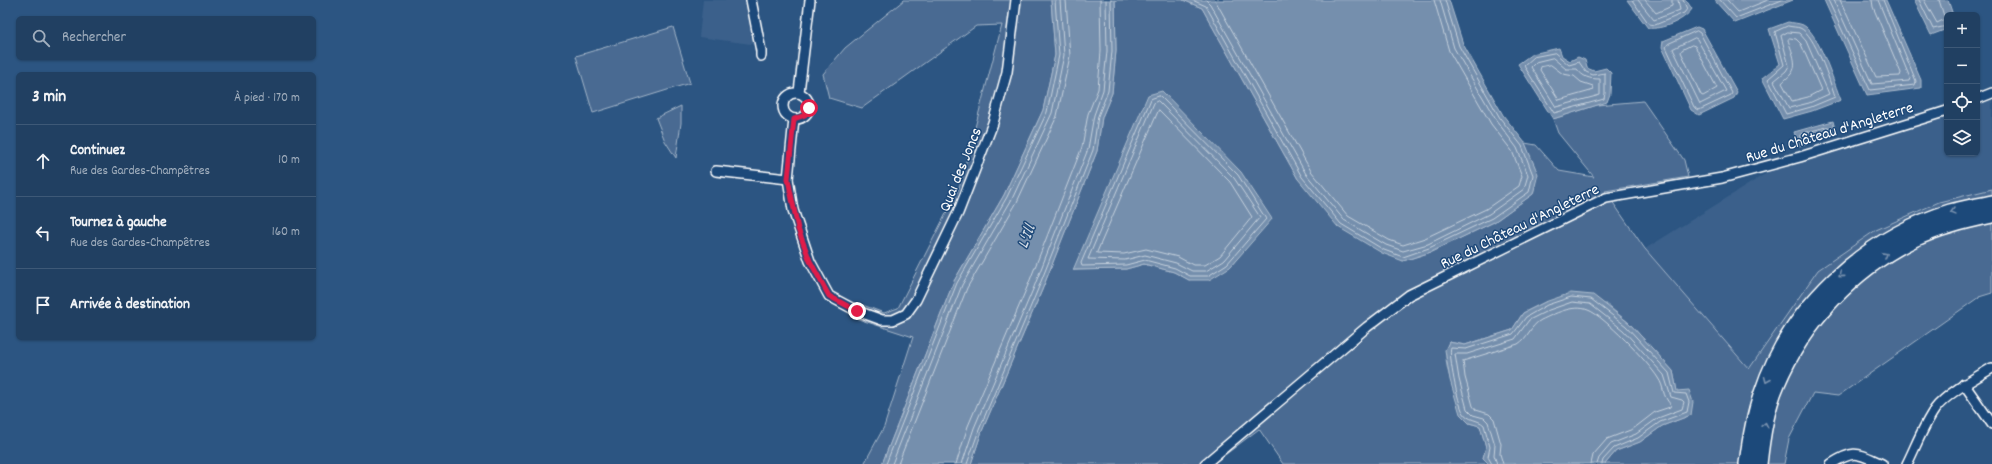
<!DOCTYPE html>
<html lang="fr">
<meta charset="utf-8">
<style>
body{margin:0;font-family:Dekko,sans-serif;background:#294768;color:#f1f3f6}
.controls{position:absolute;right:12px;top:12px;display:grid;overflow:hidden;border-radius:6px;box-shadow:0 1px 3px #0004}
.controls button{width:36px;height:36px;display:grid;place-items:center;padding:0;border:0;border-bottom:1px solid #3e5977;background:#214062;color:#f1f3f6;font:20px sans-serif}
.stop{position:absolute;width:12px;height:12px;margin:-9px;border:3px solid #e11d48;border-radius:50%;background:#fff}
.stop.end{background:#e11d48;border-color:#fff;box-shadow:0 1px 4px #0008}
.list{margin:0;padding:0;list-style:none}
h2{display:flex;justify-content:space-between;align-items:center;height:52px;margin:0;padding:0 16px;font-size:17px}
h2 small{font-size:13px;font-weight:400;color:#a2afbe}
.list li{display:grid;grid-template-columns:26px 1fr auto;gap:12px;align-items:center;box-sizing:border-box;height:72px;padding:0 16px;border-top:1px solid #3e5977}
.list b{display:block;font-size:15px;white-space:nowrap}
.list p{margin:0;font-size:13px;white-space:nowrap;color:#a2afbe}
.list em{font-size:13px;font-style:normal;color:#a2afbe}
.icon{flex:none;width:22px;height:22px;fill:none;stroke:currentColor;stroke-width:2;stroke-linecap:round;stroke-linejoin:round}
.map{position:relative;flex:none;width:1992px;height:464px;overflow:hidden}
.search{position:absolute;background:#214062;box-shadow:0 1px 3px #0004;left:16px;top:16px;width:300px;height:44px;display:flex;align-items:center;gap:10px;box-sizing:border-box;padding:0 14px;border-radius:6px;color:#a2afbe;font-size:15px}
.panel{position:absolute;background:#214062;box-shadow:0 1px 3px #0004;left:16px;top:72px;width:300px;height:268px;border-radius:6px}
.map>svg:first-child{display:block}
.built{fill:#3b618b}
.green{fill:#486b92;stroke:#a4b5c8;fill-rule:evenodd}
.water{fill:#748fad;stroke:#acbcce}
.lines{fill:none;stroke-linecap:round;stroke-linejoin:round}
.shore{stroke:#c7d2de;stroke-width:1}
.street-casing{stroke:#fff;stroke-width:12}
.primary-casing{stroke:#fff;stroke-width:18}
.street{stroke:#1f4a7a;stroke-width:9}
.primary{stroke:#1f4a7a;stroke-width:15}
.oneway{stroke:#7992af}
.route{stroke:#e11d48;stroke-width:5}
.labels{text-anchor:middle;stroke-width:3;stroke-linejoin:round;paint-order:stroke}
.street-label{font-size:16px;fill:#fff;stroke:#1f4a7a}
.water-label{font-size:17px;font-style:italic;fill:#d5dde6;stroke:#1f4a7a}
</style>
<div class="map">
<svg width="1992" height="464" viewBox="0 0 1992 464">
<rect width="100%" height="100%" fill="#2c5582"/>
<filter id="ink" filterUnits="userSpaceOnUse"><feTurbulence type="fractalNoise" baseFrequency=".025" numOctaves="2"/><feDisplacementMap in="SourceGraphic" scale="8" xChannelSelector="R" yChannelSelector="G"/><feConvolveMatrix kernelMatrix="1 2 1 2 8 2 1 2 1" color-interpolation-filters="sRGB"/></filter>
<g filter="url(#ink)">
<g class="built">
<path d="M 703,0 L 749,0 L 758,45 L 699,37 Z"/>
<path d="M 1992,86 L 1992,189 L 1939,202 L 1876,230 L 1818,270 L 1749,369 L 1645,249 L 1770,171 L 1947,103 L 1947,153 L 1977,153 L 1977,92 Z"/>
</g>
<g class="green">
<path d="M 904,0 L 1051,0 L 1055,55 L 1043,110 L 1004,195 L 954,281 L 882,464 L 864,464 L 884,427 L 913,337 L 855,318 L 860,304 L 884,313 L 898,308 L 959,188 L 1002,25 L 976,26 L 862,108 L 829,98 L 823,74 L 845,48 Z"/>
<path d="M 1115,0 L 1183,0 L 1202,8 L 1298,179 L 1403,261 L 1431,252 L 1494,222 L 1533,194 L 1537,174 L 1525,143 L 1536,145 L 1559,171 L 1594,177 L 1558,133 L 1553,119 L 1597,105 L 1643,101 L 1684,160 L 1688,177 L 1605,191 L 1645,249 L 1749,369 L 1818,270 L 1876,230 L 1939,202 L 1992,189 L 1992,293 L 1979,297 L 1838,396 L 1813,393 L 1789,439 L 1784,464 L 1605,464 L 1616,451 L 1640,442 L 1662,426 L 1691,415 L 1677,391 L 1673,371 L 1629,323 L 1606,304 L 1545,302 L 1523,313 L 1512,330 L 1465,345 L 1449,342 C 1438,363 1460,402 1469,423 L 1480,426 L 1486,447 L 1483,458 L 1489,464 L 1283,464 L 1259,429 L 1213,464 L 971,464 L 982,431 L 1042,290 L 1097,151 L 1102,117 L 1112,93 L 1116,51 ZM 1239,256 L 1230,267 L 1189,280 L 1174,272 L 1144,264 L 1126,269 L 1073,270 Z"/>
<path d="M 673,27 L 690,83 L 593,113 L 576,56 Z"/>
<path d="M 681,106 L 681,123 L 676,158 L 665,141 L 656,118 Z"/>
</g>
<g class="water">
<path d="M 1051,0 L 1115,0 L 1116,51 L 1112,93 L 1102,117 L 1097,151 L 1042,290 L 982,431 L 971,464 L 882,464 L 954,281 L 1004,195 L 1043,110 L 1055,55 Z"/>
<path d="M 1183,0 L 1449,0 L 1463,44 L 1503,115 L 1525,143 L 1538,174 L 1533,194 L 1494,222 L 1431,252 L 1403,261 L 1382,253 L 1338,227 L 1298,179 L 1202,8 Z"/>
<path d="M 1627,0 L 1686,0 L 1692,9 C 1684,21 1661,30 1648,28 Z"/>
<path d="M 1719,0 L 1793,0 L 1735,23 L 1715,1 Z"/>
<path d="M 1824,0 L 1886,0 L 1921,80 L 1921,88 L 1867,95 Z"/>
<path d="M 1914,0 L 1948,0 L 1953,15 L 1947,15 L 1947,29 L 1931,35 Z"/>
<path d="M 1788,22 C 1792,23 1799,23 1803,25 C 1819,33 1834,83 1841,100 L 1812,111 L 1783,119 L 1762,78 L 1780,64 L 1769,29 Z"/>
<path d="M 1697,27 L 1702,29 L 1737,92 L 1734,98 L 1699,115 L 1691,110 L 1662,47 L 1663,41 Z"/>
<path d="M 1559,48 L 1562,56 L 1570,61 L 1578,57 L 1585,60 L 1587,68 L 1594,71 L 1606,68 L 1611,73 L 1610,94 L 1607,102 L 1553,119 L 1518,64 L 1532,54 Z"/>
<path d="M 1162,91 L 1241,172 L 1272,219 L 1230,267 L 1209,280 L 1189,280 L 1174,272 L 1144,264 L 1126,269 L 1073,270 L 1148,95 Z"/>
<path d="M 1833,121 L 1836,133 L 1799,146 L 1794,132 Z"/>
<path d="M 1571,293 L 1593,295 L 1629,323 L 1673,371 L 1677,391 L 1689,390 L 1693,402 L 1691,415 L 1662,426 L 1640,442 L 1616,451 L 1605,464 L 1489,464 L 1483,458 L 1486,447 L 1480,426 L 1469,423 L 1460,414 L 1450,380 L 1445,350 L 1449,342 L 1465,345 L 1512,330 L 1523,313 L 1545,302 Z"/>
</g>
<g class="lines">
<g class="shore">
<path d="M 1192,0 L 1206,6 L 1302,177 L 1341,224 L 1384,250 L 1403,257 L 1429,248 L 1492,218 L 1529,192 L 1533,175 L 1522,146 L 1500,118 L 1459,46 L 1445,0"/>
<path d="M 1206,0 L 1210,4 L 1306,174 L 1344,220 L 1386,245 L 1403,251 L 1428,244 L 1489,214 L 1524,189 L 1528,175 L 1517,148 L 1496,120 L 1454,48 L 1440,0"/>
<path d="M 1215,0 L 1311,171 L 1348,216 L 1389,240 L 1403,245 L 1425,238 L 1486,209 L 1519,186 L 1522,176 L 1512,151 L 1491,124 L 1449,51 L 1434,0"/>
<path d="M 1632,0 L 1649,24 L 1655,25 L 1684,13 L 1687,9 L 1683,0"/>
<path d="M 1638,0 L 1654,20 L 1680,10 L 1678,0"/>
<path d="M 1645,0 L 1656,13 L 1672,6 L 1672,0"/>
<path d="M 1720,0 L 1736,18 L 1782,0"/>
<path d="M 1727,0 L 1738,12 L 1768,0"/>
<path d="M 1828,0 L 1870,90 L 1915,85 L 1916,81 L 1883,0"/>
<path d="M 1834,0 L 1872,84 L 1909,81 L 1910,78 L 1878,0"/>
<path d="M 1840,0 L 1876,77 L 1900,76 L 1901,73 L 1873,7 L 1872,0"/>
<path d="M 1919,0 L 1933,29 L 1947,26"/>
<path d="M 1924,0 L 1937,23 L 1945,19 L 1939,0"/>
<path d="M 1788,26 C 1792,27 1797,27 1800,28 C 1815,34 1830,82 1835,97 L 1811,107 L 1786,114 L 1768,79 L 1784,65 L 1775,32 Z"/>
<path d="M 1697,31 L 1700,33 L 1732,93 L 1731,95 L 1699,110 L 1694,107 L 1666,47 L 1668,44 Z"/>
<path d="M 1788,32 L 1799,33 L 1806,41 L 1829,94 L 1809,103 L 1789,108 L 1774,81 L 1786,71 L 1789,66 L 1781,36 Z"/>
<path d="M 1695,38 L 1697,39 L 1726,91 L 1700,104 L 1673,49 Z"/>
<path d="M 1790,38 L 1796,39 L 1801,44 L 1821,90 L 1808,97 L 1792,101 L 1782,83 C 1784,80 1788,78 1791,74 C 1799,65 1791,50 1788,40 Z"/>
<path d="M 1692,45 L 1695,46 L 1717,88 L 1703,96 L 1701,95 L 1681,52 L 1682,50 Z"/>
<path d="M 1555,53 L 1569,65 L 1579,62 L 1586,72 L 1593,75 L 1605,73 L 1605,93 L 1604,99 L 1554,113 L 1524,66 L 1534,57 Z"/>
<path d="M 1553,58 L 1566,69 L 1577,69 C 1583,77 1589,79 1600,79 L 1600,95 L 1556,107 L 1531,67 L 1536,62 Z"/>
<path d="M 1551,65 L 1563,74 L 1574,76 L 1581,82 L 1593,86 L 1594,90 L 1559,100 L 1540,70 L 1541,67 Z"/>
<path d="M 1160,96 L 1238,175 L 1266,219 L 1227,264 L 1208,276 L 1190,276 L 1175,268 L 1145,260 L 1126,265 L 1082,266 L 1081,263 L 1151,99 Z"/>
<path d="M 1158,101 L 1234,178 L 1260,217 L 1224,260 L 1206,271 L 1192,271 L 1176,263 L 1145,255 L 1125,260 L 1088,259 L 1154,103 Z"/>
<path d="M 1159,110 L 1230,182 L 1252,217 L 1220,256 L 1205,265 L 1193,265 L 1178,257 L 1146,249 L 1124,254 L 1097,253 Z"/>
<path d="M 1828,127 L 1830,128 L 1829,131 L 1803,140 L 1801,139 L 1801,134 Z"/>
<path d="M 886,464 L 957,283 L 1007,197 L 1047,112 L 1059,55 L 1055,0"/>
<path d="M 892,464 L 962,285 L 1012,199 L 1052,113 L 1064,55 L 1060,0"/>
<path d="M 898,464 L 967,288 L 1017,202 L 1057,116 L 1070,56 L 1066,0"/>
<path d="M 956,464 L 968,426 L 1028,285 L 1082,147 L 1088,114 L 1098,89 L 1101,51 L 1100,0"/>
<path d="M 962,464 L 974,428 L 1034,287 L 1088,149 L 1094,115 L 1103,90 L 1107,51 L 1106,0"/>
<path d="M 967,464 L 979,430 L 1038,289 L 1093,150 L 1098,116 L 1108,91 L 1112,51 L 1111,0"/>
<path d="M 1492,464 L 1488,457 L 1490,447 L 1484,425 C 1478,419 1468,421 1463,412 C 1458,404 1448,355 1451,348 L 1466,349 L 1513,334 L 1526,317 L 1547,305 L 1571,297 L 1591,299 L 1626,326 L 1669,373 L 1674,393 L 1686,394 L 1689,402 L 1687,412 L 1660,422 L 1638,438 L 1614,448 L 1603,460 L 1602,464"/>
<path d="M 1497,464 L 1494,455 L 1495,445 L 1488,422 L 1484,418 L 1473,415 L 1467,409 L 1459,379 L 1455,354 L 1467,354 L 1515,339 L 1529,320 L 1549,310 L 1572,302 L 1590,304 L 1623,330 L 1664,375 L 1671,397 L 1682,400 L 1684,402 L 1682,409 L 1658,418 L 1636,434 L 1611,444 L 1599,458 L 1597,464"/>
<path d="M 1503,464 L 1500,454 L 1501,444 L 1494,419 L 1489,414 L 1476,410 L 1473,406 L 1465,377 L 1463,361 L 1518,344 C 1528,338 1530,326 1541,320 C 1554,314 1573,304 1588,310 C 1603,315 1649,363 1658,378 C 1665,388 1661,394 1671,405 L 1670,407 L 1655,412 L 1633,429 L 1607,439 L 1593,455 L 1591,464"/>
</g>
<defs>
<g id="street">
<path d="M 751,0 L 761,51 L 761,56"/>
<path d="M 799,92 L 810,0"/>
<circle cx="796" cy="106" r="13"/>
<path d="M 1977,99 L 1992,93"/>
<path d="M 794,119 L 788,179 L 793,210 L 810,261 L 829,296 L 857,311 L 882,320 L 893,320 L 906,314 L 916,300 L 958,213 L 993,123 L 1007,72 L 1016,0"/>
<path d="M 716,171 L 788,179"/>
<path d="M 1964,384 L 1992,424"/>
<path d="M 1205,464 L 1367,327 L 1409,295 L 1606,198 L 1722,178 L 1800,157 L 1947,111"/>
<path d="M 1831,464 C 1855,449 1857,453 1882,464"/>
<path d="M 1907,464 C 1916,446 1923,426 1935,409 C 1946,394 1975,378 1992,368"/>
</g>
<g id="primary">
<path d="M 1747,464 C 1750,440 1754,416 1762,393 C 1790,307 1865,238 1950,212 C 1964,208 1978,206 1992,203"/>
<path d="M 1759,464 C 1762,437 1766,409 1777,384 C 1803,322 1854,268 1914,239 C 1939,227 1965,221 1992,215"/>
</g>
</defs>
<use href="#street" class="street-casing"/>
<use href="#primary" class="primary-casing"/>
<use href="#street" class="street"/>
<use href="#primary" class="primary"/>
</g>
<defs><path id="oneway-chevron" d="M-2-3.5L2.5 0L-2 3.5" fill="none" stroke-width="1.6" stroke-linecap="round" stroke-linejoin="round"/></defs>
<g class="oneway">
<use href="#oneway-chevron" transform="translate(1953 212) rotate(165)"/>
<use href="#oneway-chevron" transform="translate(1885 255) rotate(-29)"/>
<use href="#oneway-chevron" transform="translate(1841 275) rotate(139)"/>
<use href="#oneway-chevron" transform="translate(1767 380) rotate(113)"/>
<use href="#oneway-chevron" transform="translate(1765 425) rotate(-78)"/>
</g>
</g>
<g class="lines" filter="url(#ink)">
<path class="route" d="M 809,108 L 805,115 L 794,119 L 788,179 L 798,229 L 810,261 L 829,296 L 857,311"/>
</g>
<g class="labels">
<g class="street-label">
<text transform="translate(1829 131) rotate(-17)" y="6">Rue du Château d'Angleterre</text>
<text transform="translate(959 169) rotate(-68)" y="6">Quai des Joncs</text>
<text transform="translate(1519 225) rotate(-26)" y="6">Rue du Château d'Angleterre</text>
</g>
<g class="water-label">
<text transform="translate(1025 236) rotate(-68)" y="6">L'Ill</text>
</g>
</g>
</svg>
<div class="controls">
<button>+</button>
<button>−</button>
<button><svg class="icon" aria-label="locate" viewBox="0 0 24 24"><circle cx="12" cy="12" r="6"/><path d="M12 2v4M12 18v4M2 12h4M18 12h4"/></svg></button>
<button><svg class="icon" aria-label="layers" viewBox="0 0 24 24"><path d="M12 4l9 5-9 5-9-5zM3 14l9 5 9-5"/></svg></button>
</div>
<div class="stop" style="left:809px;top:108px"></div>
<div class="stop end" style="left:857px;top:311px"></div>
<div class="search"><svg class="icon" aria-label="search" viewBox="0 0 24 24"><circle cx="10" cy="10" r="6"/><path d="M15 15l6 6"/></svg>Rechercher</div>
<section class="panel">
<h2>3 min<small>À pied · 170 m</small></h2>
<ul class="list">
<li><svg class="icon" aria-label="ahead" viewBox="0 0 24 24"><path d="M12 20V5M6 11l6-6 6 6"/></svg><div><b>Continuez</b><p>Rue des Gardes-Champêtres</p></div><em>10 m</em></li>
<li><svg class="icon" aria-label="left" viewBox="0 0 24 24"><path d="M17 20v-9H6M10 6l-5 5 5 5"/></svg><div><b>Tournez à gauche</b><p>Rue des Gardes-Champêtres</p></div><em>160 m</em></li>
<li><svg class="icon" aria-label="arrive" viewBox="0 0 24 24"><path d="M6 21V4h12l-3 4 3 4H6"/></svg><div><b>Arrivée à destination</b></div></li>
</ul>
</section>
</div>
